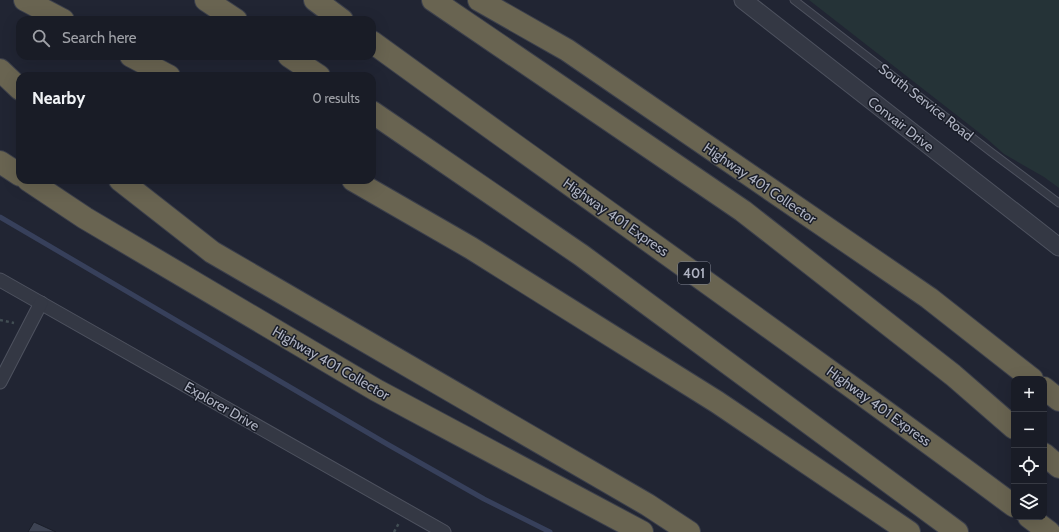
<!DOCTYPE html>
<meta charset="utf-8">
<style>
body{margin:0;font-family:Cabin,sans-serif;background:#22252e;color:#f1f3f6}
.controls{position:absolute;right:12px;bottom:12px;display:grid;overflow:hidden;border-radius:8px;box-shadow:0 4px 16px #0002}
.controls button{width:36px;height:36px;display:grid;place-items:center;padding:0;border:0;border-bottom:1px solid #373a43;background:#191c26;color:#f1f3f6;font:20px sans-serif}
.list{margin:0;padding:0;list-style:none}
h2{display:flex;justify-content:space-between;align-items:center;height:52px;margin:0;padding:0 16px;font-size:17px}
h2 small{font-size:13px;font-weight:400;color:#9fa1a7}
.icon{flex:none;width:22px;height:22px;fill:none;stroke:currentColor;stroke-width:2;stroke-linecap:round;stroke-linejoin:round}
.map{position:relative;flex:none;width:1059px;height:532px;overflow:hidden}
.search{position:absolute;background:#191c26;box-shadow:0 4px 16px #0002;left:16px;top:16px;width:360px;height:44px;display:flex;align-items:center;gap:10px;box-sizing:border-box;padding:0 14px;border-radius:12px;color:#9fa1a7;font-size:15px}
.panel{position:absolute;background:#191c26;box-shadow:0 4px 16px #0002;left:16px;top:72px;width:360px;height:112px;border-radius:12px}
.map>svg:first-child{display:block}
.grass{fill:#253337}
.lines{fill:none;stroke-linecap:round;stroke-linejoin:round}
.stream{stroke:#37405b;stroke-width:5}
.building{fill:#3d4353;stroke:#1b1f2a}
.service-casing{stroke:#4e525f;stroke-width:9}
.minor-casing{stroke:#4e525f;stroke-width:15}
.tertiary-casing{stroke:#4e525f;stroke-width:19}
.motorway-casing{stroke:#3b3f4b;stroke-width:24}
.path{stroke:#424e54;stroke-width:2.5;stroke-dasharray:3 3;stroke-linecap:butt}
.service{stroke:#343844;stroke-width:7}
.minor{stroke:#343844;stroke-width:13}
.tertiary{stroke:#343844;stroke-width:17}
.motorway{stroke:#696451;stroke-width:22}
.labels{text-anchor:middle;stroke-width:3;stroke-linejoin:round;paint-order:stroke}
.shield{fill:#191d28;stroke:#818593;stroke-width:1}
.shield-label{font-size:13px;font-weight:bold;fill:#aeb2c1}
.street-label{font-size:14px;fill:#aeb2c1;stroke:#191d28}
</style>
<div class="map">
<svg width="1059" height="532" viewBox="0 0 1059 532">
<rect width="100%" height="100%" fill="#212533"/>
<path class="grass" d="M 809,0 L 1059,0 L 1059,188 L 1044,177 L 1004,154 L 986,138 Z"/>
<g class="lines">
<path class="stream" d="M 0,217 L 387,444 L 484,499 L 550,532"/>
</g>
<path class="building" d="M 34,522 L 56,532 L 28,532 Z"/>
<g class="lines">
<defs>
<path id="service" d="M 794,0 L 991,152 L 1059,203"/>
<g id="minor">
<path d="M 0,280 L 444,532"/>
<path d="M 0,382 L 41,303"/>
</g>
<path id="tertiary" d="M 743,0 L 1059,247"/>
<g id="motorway">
<path d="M 25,0 L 63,20"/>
<path d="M 206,0 L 236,20"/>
<path d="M 315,0 L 342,20"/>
<path d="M 433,0 L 743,211 L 953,375 L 1014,428"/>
<path d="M 479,0 L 567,50 L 929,298 L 1032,379"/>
<path d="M 372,42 C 585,197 802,348 1014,506"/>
<path d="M 131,56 L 169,76"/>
<path d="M 289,56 L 319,76"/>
<path d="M 0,70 L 20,89"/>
<path d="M 372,112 L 581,255 L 957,532"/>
<path d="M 0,162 L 20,175"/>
<path d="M 28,180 L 85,218 L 376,390 L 642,532"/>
<path d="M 120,180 L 212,252 L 648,505 L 689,532"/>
<path d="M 353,180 L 471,248 L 717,402 L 909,532"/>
<path d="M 1044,388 L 1059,400"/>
<path d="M 1044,454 L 1059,467"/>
<path d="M 1029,517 L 1049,532"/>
</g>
</defs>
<use href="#service" class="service-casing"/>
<use href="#minor" class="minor-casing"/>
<use href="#tertiary" class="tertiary-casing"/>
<use href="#motorway" class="motorway-casing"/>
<g class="path">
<path d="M 0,320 L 14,323"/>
<path d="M 394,532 L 399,523"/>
</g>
<use href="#service" class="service"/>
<use href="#minor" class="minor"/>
<use href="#tertiary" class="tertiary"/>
<use href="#motorway" class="motorway"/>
</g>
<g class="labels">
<rect class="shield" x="678" y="262" width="32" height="22" rx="3"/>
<g class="shield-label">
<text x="694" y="278">401</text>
</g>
<g class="street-label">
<text transform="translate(926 102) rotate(38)" y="5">South Service Road</text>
<text transform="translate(901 124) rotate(38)" y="5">Convair Drive</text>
<text transform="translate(760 183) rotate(34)" y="5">Highway 401 Collector</text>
<text transform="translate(616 217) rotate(35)" y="5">Highway 401 Express</text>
<text transform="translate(331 363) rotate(30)" y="5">Highway 401 Collector</text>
<text transform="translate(222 406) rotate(30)" y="5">Explorer Drive</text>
<text transform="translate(879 406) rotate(36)" y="5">Highway 401 Express</text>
</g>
</g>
</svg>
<div class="controls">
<button>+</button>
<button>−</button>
<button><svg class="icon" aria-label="locate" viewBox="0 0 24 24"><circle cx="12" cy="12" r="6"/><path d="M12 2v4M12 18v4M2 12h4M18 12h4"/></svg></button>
<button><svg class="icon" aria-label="layers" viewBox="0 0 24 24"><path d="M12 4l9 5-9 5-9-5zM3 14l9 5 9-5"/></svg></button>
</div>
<div class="search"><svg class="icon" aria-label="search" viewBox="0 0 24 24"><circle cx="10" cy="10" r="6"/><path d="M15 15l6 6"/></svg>Search here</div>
<section class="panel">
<h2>Nearby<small>0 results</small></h2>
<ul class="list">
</ul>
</section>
</div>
